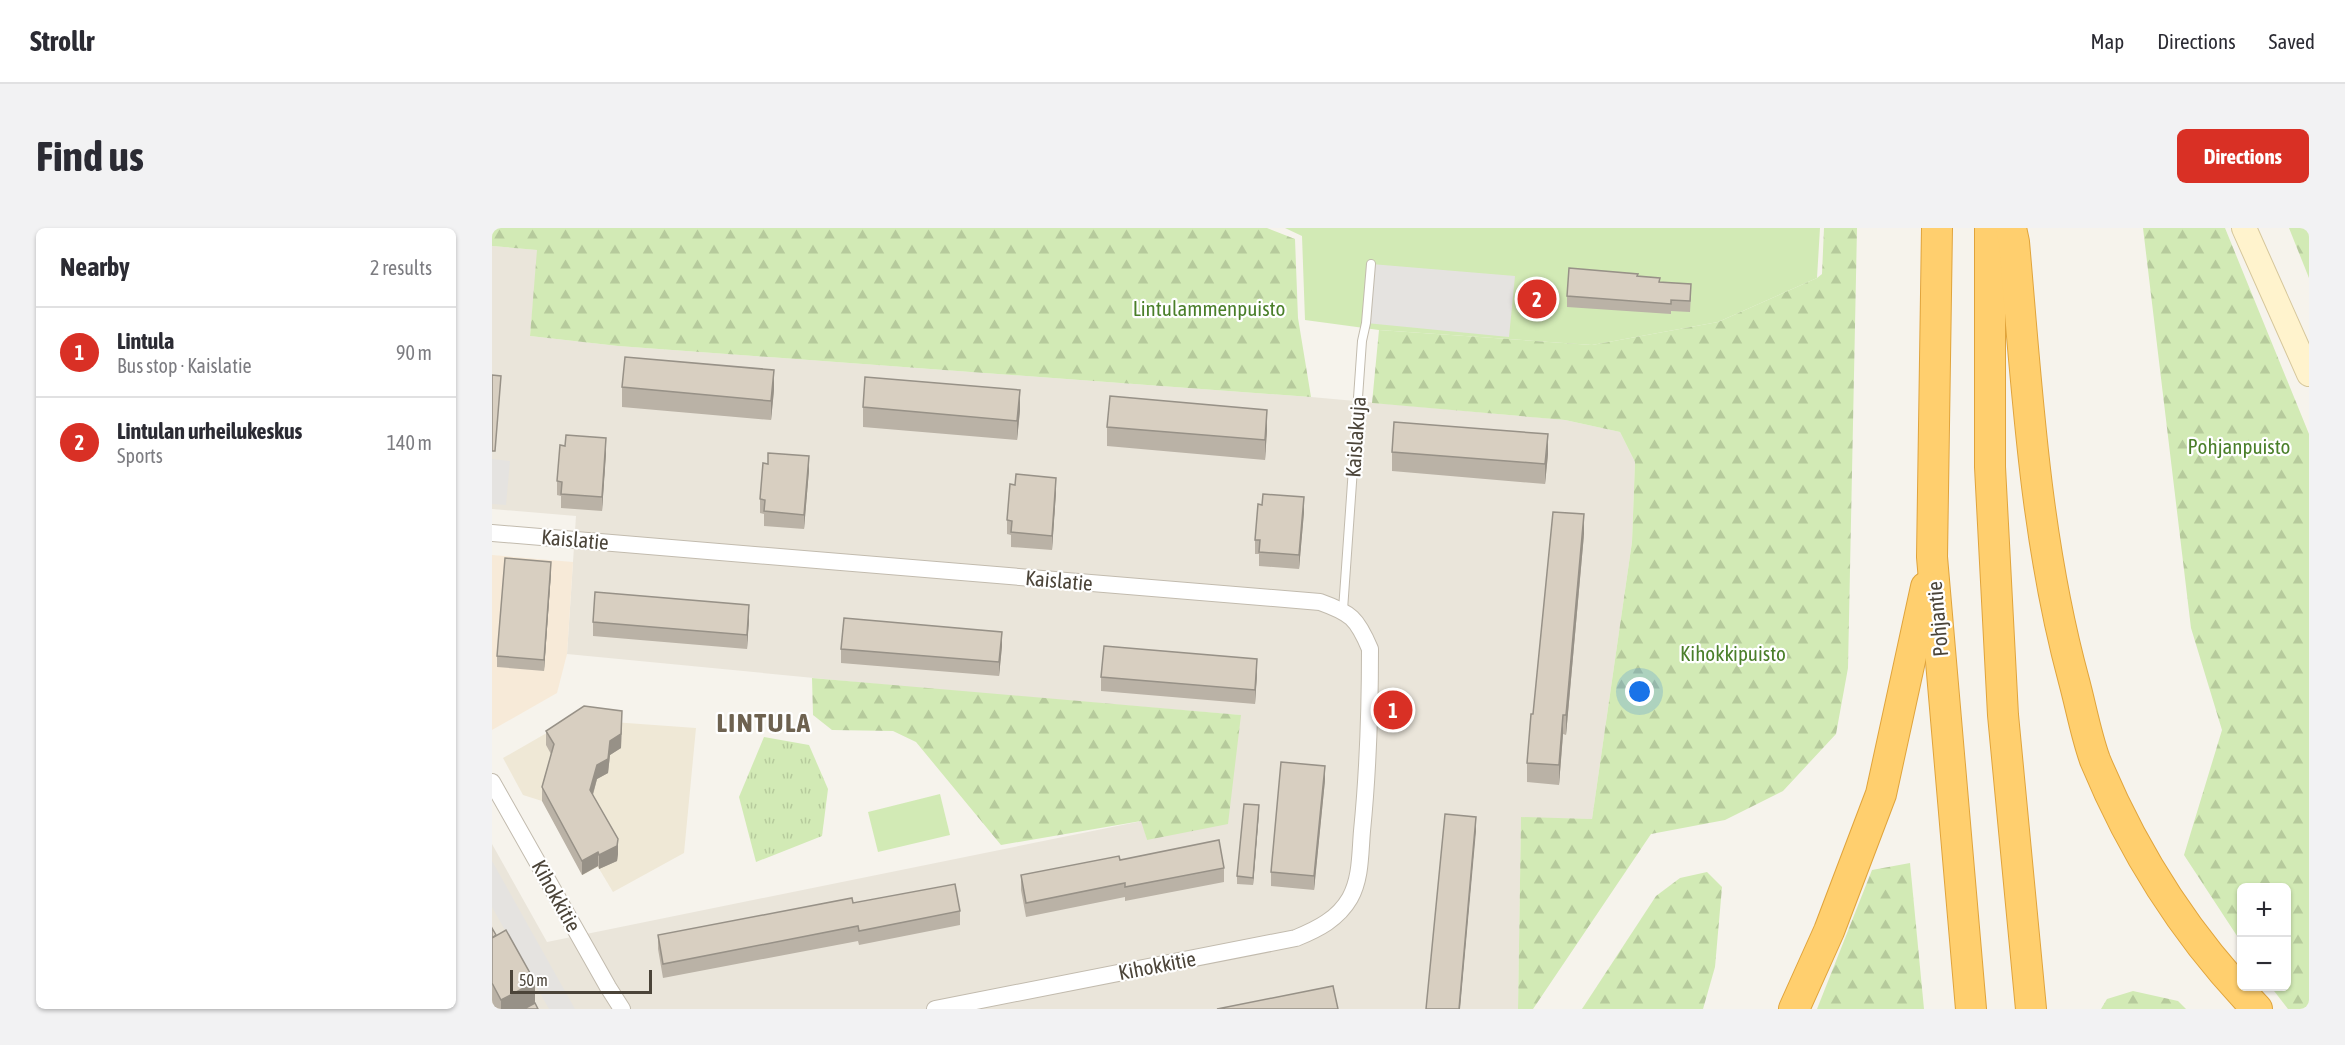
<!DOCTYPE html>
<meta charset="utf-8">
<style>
body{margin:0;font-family:"Asap Condensed",sans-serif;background:#f2f2f3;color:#2b2b33}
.controls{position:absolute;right:18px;bottom:18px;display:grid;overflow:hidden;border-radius:9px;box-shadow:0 2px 4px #0004}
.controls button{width:54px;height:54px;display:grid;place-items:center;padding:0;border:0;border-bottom:2px solid #e1e1e2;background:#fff;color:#2b2b33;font:30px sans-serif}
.scale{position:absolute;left:18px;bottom:15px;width:142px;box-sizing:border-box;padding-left:6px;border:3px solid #4b4439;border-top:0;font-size:16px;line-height:21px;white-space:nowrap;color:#4b4439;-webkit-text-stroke:4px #fff;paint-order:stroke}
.you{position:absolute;left:1148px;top:464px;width:21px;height:21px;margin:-15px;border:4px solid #fff;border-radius:50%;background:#1a73e8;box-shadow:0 0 0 9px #1a73e833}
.badge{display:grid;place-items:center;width:39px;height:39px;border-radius:50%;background:#d93025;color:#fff;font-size:20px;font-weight:700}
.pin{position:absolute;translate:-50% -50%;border:3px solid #fff;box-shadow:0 2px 6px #0006}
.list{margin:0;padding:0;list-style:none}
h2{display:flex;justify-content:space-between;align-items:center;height:78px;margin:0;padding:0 24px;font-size:26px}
h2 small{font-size:20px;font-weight:400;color:#7c7c81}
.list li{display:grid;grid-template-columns:39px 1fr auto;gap:18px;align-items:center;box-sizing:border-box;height:90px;padding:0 24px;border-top:2px solid #e1e1e2}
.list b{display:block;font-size:22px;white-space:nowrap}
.list p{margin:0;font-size:20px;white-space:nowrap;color:#7c7c81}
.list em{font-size:20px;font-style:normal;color:#7c7c81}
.map{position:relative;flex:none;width:1817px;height:781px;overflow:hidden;border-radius:9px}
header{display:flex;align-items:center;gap:36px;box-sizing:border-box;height:84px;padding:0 30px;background:#fff;border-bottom:2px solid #e1e1e2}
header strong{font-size:28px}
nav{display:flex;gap:33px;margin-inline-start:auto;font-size:21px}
.intro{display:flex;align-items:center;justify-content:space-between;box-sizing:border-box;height:144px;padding:0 36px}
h1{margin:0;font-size:42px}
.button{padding:15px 27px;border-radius:9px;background:#d93025;color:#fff;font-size:21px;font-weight:700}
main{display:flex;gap:36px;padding:0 36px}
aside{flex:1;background:#fff;border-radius:9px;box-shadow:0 2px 4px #0004}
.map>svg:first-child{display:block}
.residential{fill:#eae5da}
.commercial{fill:#f7ead8}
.education{fill:#efe8d6}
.grass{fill:#d2eab5}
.forest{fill:url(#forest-firs)}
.park{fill:url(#park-tufts)}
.parking{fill:#e5e3e0}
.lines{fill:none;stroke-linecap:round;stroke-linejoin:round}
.lane-casing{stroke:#c2bbae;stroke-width:10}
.street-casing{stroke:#c2bbae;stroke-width:18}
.secondary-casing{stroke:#d6c79b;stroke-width:26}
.highway-casing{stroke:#e0a43c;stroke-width:32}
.lane{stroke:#fff;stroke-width:8}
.street{stroke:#fff;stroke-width:16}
.secondary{stroke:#fff3cd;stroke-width:24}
.highway{stroke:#ffcf6e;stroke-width:30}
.wall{fill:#bab2a6}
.shaded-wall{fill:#979187}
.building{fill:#d8cfc1;stroke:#979187;stroke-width:1.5}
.labels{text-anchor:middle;stroke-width:4.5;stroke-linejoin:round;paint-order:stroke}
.park-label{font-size:21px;fill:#4a7f2a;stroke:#fff}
.street-label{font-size:21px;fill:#4b4439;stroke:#fff}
.district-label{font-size:27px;font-weight:bold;letter-spacing:1.5px;fill:#6e6250;stroke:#fff}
</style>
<header>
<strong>Strollr</strong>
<nav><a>Map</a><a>Directions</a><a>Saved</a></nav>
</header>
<div class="intro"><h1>Find us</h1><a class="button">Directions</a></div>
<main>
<aside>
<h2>Nearby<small>2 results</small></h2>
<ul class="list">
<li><span class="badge">1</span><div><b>Lintula</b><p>Bus stop · Kaislatie</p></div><em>90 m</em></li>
<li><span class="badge">2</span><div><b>Lintulan urheilukeskus</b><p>Sports</p></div><em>140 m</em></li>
</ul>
</aside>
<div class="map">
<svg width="1817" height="781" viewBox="0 0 1817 781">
<defs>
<pattern id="forest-firs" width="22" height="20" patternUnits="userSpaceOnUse" patternTransform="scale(1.5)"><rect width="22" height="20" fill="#d2eab5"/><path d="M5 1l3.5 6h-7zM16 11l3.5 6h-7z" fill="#b6ca9c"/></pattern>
<pattern id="park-tufts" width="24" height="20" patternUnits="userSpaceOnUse" patternTransform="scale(1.5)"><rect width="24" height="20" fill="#d2eab5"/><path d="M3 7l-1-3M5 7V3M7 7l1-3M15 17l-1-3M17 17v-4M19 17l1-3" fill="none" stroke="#b6ca9c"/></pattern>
</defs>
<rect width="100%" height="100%" fill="#f6f3ec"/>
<path class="residential" d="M 0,18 L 46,22 L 38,108 L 126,118 L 819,169 L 1073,192 L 1128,204 L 1143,234 L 1140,314 L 1100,591 L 1029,590 L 1026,781 L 0,781 L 0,616 L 55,714 L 650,593 L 655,612 L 748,487 L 426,460 L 75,426 L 84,288 L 0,281 Z"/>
<path class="commercial" d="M 0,327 L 81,334 L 75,426 L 65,465 L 0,502 Z"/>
<path class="education" d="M 79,491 L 204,500 L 192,625 L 121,664 L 106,639 L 91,647 L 50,573 L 31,567 L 11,530 Z"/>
<g class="grass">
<path d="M 793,0 L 1328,0 L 1325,50 L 1226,94 L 1100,117 L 887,102 L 813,92 L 810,8 Z"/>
<path d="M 448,566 L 458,607 L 386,624 L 376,584 Z"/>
</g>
<g class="forest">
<path d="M 0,0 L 775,0 L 803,11 L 806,90 L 819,169 L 126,118 L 38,108 L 45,22 L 0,18 Z"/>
<path d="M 1332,0 L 1365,0 L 1356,440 L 1344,506 L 1291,563 L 1233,592 L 1159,606 L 1041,781 L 1026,781 L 1029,589 L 1100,591 L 1140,314 L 1143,234 L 1128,204 L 1073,192 L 880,175 L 887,102 L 1100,117 L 1226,94 L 1325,50 L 1330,46 Z"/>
<path d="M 1651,0 L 1733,0 L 1817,206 L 1817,781 L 1796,781 L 1779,759 L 1794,758 L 1794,660 L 1750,660 L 1749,714 L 1692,627 L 1730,502 L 1699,400 Z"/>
<path d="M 1797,0 L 1817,0 L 1817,50 Z"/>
<path d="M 320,450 L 749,487 L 736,596 L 655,612 L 649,593 L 509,617 L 424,514 L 401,503 L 340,502 L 321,487 Z"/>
<path d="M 1418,635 L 1432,781 L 1325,781 L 1380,642 Z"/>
<path d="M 1215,644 L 1230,659 L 1223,739 L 1211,781 L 1090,781 L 1164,668 L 1188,650 Z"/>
<path d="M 1641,763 L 1686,773 L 1694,781 L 1609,781 L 1615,771 Z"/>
</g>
<path class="park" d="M 272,509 L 317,517 L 336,561 L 330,608 L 264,634 L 247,569 Z"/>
<g class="parking">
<path d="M 879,36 L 1023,48 L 1017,109 L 874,95 Z"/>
<path d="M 0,231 L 18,233 L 14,277 L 0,276 Z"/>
<path d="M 0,633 L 83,781 L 57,781 L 0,679 Z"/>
</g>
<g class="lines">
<defs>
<path id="lane" d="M 851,382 L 870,113 L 874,95 L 879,36"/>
<g id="street">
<path d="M 0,305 L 828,374 C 859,385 865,390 878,421 C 878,482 876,543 870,603 C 868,626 869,650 858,670 C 846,691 826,701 804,710 L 443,781"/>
<path d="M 0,554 L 116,759 L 130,781"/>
</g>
<path id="secondary" d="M 1752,0 L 1817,146"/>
<g id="highway">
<path d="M 1445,0 L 1440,329 L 1479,781"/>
<path d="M 1498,0 L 1498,239 L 1511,487 L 1539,781"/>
<path d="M 1519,0 L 1522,14 C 1535,161 1543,310 1582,453 C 1589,479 1594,507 1603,532 C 1641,624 1696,710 1765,781"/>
<path d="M 1302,781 L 1337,703 L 1389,566 L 1434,359"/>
</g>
</defs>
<use href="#lane" class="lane-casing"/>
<use href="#street" class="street-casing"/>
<use href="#secondary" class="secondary-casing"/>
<use href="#highway" class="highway-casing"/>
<use href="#lane" class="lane"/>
<use href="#street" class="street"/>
<use href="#secondary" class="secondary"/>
<use href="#highway" class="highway"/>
</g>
<g class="wall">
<path d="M 1146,48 L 1168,54 L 1199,67 L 1198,84 L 1179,83 L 1179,86 L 1075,79 L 1075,68 Z"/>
<path d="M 130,159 L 282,162 L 279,192 L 130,179 Z"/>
<path d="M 371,179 L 528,182 L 525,212 L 371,199 Z"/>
<path d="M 615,199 L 775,202 L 773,232 L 615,218 Z"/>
<path d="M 900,224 L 1056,226 L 1053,256 L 900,243 Z"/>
<path d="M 114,225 L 110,283 L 69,280 L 69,268 L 65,267 L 65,253 Z"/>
<path d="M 317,242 L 312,301 L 272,298 L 272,286 L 268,285 L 268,271 Z"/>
<path d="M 564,264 L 560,322 L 519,319 L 519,307 L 515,306 L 515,292 Z"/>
<path d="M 812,284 L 807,341 L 767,338 L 767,326 L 763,326 L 763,312 Z"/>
<path d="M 1092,306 L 1074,507 L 1071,506 L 1067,557 L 1035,554 L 1035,535 L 1041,486 Z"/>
<path d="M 59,345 L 52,443 L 5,439 L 5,428 Z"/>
<path d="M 257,391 L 255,421 L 101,408 L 101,394 Z"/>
<path d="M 510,418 L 507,448 L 349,435 L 349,421 Z"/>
<path d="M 765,445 L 763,476 L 609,463 L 609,449 Z"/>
<path d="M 130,497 L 129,520 L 118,527 L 116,545 L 105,551 L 101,567 L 126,626 L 125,633 L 107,641 L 106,638 L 90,647 L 50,573 L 50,559 L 59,526 L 54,517 L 54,503 Z"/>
<path d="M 833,552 L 822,662 L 779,658 L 779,644 Z"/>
<path d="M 767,584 L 761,657 L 745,656 L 745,648 Z"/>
<path d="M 628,632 L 732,640 L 732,654 L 633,673 L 633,669 L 534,689 L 529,662 L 529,647 Z"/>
<path d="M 361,675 L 468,683 L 468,697 L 367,717 L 366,713 L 171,750 L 166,721 L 166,707 Z"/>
<path d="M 0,700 L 43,775 L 46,781 L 0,781 Z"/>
</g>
<g class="shaded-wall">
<path d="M 282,142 L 282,162 L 279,192 L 279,173 Z"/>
<path d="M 528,162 L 528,182 L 525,212 L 525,193 Z"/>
<path d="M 775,182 L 775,202 L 773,232 L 773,212 Z"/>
<path d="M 1056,206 L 1056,226 L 1053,256 L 1053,236 Z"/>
<path d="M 114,210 L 114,225 L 110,283 L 110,269 Z"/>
<path d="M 317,228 L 317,242 L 312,301 L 312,287 Z"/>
<path d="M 564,250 L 564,264 L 560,322 L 560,308 Z"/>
<path d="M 812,269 L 812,284 L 807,341 L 807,327 Z"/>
<path d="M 1092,286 L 1092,306 L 1074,507 L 1074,487 Z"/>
<path d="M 59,334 L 59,345 L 52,443 L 52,432 Z"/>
<path d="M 257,377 L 257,391 L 255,421 L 255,407 Z"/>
<path d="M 510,404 L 510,418 L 507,448 L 507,434 Z"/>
<path d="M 765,431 L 765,445 L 763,476 L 763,462 Z"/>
<path d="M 130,483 L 129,520 L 118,527 L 116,545 L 105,551 L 98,576 L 98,562 L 105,537 L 118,513 Z"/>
<path d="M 1071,487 L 1071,506 L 1067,557 L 1067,537 Z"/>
<path d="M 833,538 L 833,552 L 822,662 L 822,648 Z"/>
<path d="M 767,577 L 767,584 L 761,657 L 761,650 Z"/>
<path d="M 984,589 L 984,603 L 968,781 L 967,781 Z"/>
<path d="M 126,611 L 126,626 L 125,633 L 107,641 L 107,627 Z"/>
<path d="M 106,624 L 106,638 L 90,647 L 90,633 Z"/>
<path d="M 43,754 L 43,779 L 39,781 L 9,781 L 9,772 Z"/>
</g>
<g class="building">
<path d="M 1077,40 L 1146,46 L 1145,48 L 1168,50 L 1167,54 L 1199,56 L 1198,73 L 1179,72 L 1179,76 L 1075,68 Z"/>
<path d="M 133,129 L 282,142 L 279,173 L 130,159 Z"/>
<path d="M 0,147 L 9,148 L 3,223 L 0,223 Z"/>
<path d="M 373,149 L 528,162 L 525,193 L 371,179 Z"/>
<path d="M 618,168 L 775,182 L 773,212 L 615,199 Z"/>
<path d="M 902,194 L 1056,206 L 1053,236 L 900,224 Z"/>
<path d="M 74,207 L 114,210 L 110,269 L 69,266 L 70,254 L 65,253 L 68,217 L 73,218 Z"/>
<path d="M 276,225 L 317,228 L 312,287 L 272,283 L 273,272 L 268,271 L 271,235 L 276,236 Z"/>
<path d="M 524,246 L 564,250 L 560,308 L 519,304 L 520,293 L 515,292 L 518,256 L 523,257 Z"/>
<path d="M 771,266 L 812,269 L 807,327 L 767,324 L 768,312 L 763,312 L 766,276 L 770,277 Z"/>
<path d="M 1061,284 L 1092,286 L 1074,487 L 1071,487 L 1067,537 L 1035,535 L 1039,486 L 1041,486 Z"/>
<path d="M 13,330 L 59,334 L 52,432 L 5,428 Z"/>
<path d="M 103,364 L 257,377 L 255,407 L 101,394 Z"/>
<path d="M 352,390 L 510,404 L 507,434 L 349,421 Z"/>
<path d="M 612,418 L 765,431 L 763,462 L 609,449 Z"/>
<path d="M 92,478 L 130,483 L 129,506 L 118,513 L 116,531 L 105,537 L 98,562 L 126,611 L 125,618 L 107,627 L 106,624 L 90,633 L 50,559 L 62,516 L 54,503 Z"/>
<path d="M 789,534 L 833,538 L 822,648 L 779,644 Z"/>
<path d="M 752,576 L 767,577 L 761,650 L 745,648 Z"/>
<path d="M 953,586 L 984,589 L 967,781 L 934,781 Z"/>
<path d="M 727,612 L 732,640 L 633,659 L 633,655 L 534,675 L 529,647 L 627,628 L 628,632 Z"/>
<path d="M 463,656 L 468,683 L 367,703 L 366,698 L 171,736 L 166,707 L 360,670 L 361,675 Z"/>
<path d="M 0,700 L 4,707 L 0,710 Z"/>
<path d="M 14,702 L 43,754 L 9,772 L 0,755 L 0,710 Z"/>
<path d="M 841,758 L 846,781 L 725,781 Z"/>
<path d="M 43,775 L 46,781 L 32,781 Z"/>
</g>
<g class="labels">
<g class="park-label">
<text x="717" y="88">Lintulammenpuisto</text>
<text x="1747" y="226">Pohjanpuisto</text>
<text x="1241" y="433">Kihokkipuisto</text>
</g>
<g class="street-label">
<text transform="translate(864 209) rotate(-86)" y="7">Kaislakuja</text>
<text transform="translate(83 312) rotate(5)" y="7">Kaislatie</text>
<text transform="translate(567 353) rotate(5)" y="7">Kaislatie</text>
<text transform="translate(1446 391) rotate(-95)" y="7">Pohjantie</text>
<text transform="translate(64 668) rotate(61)" y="7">Kihokkitie</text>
<text transform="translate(665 738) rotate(-11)" y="7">Kihokkitie</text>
</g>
<g class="district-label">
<text x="272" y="504">LINTULA</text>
</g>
</g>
</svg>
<div class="controls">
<button>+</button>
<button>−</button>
</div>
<div class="scale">50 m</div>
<div class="you"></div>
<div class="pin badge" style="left:901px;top:482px">1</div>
<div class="pin badge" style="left:1045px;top:71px">2</div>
</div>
</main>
